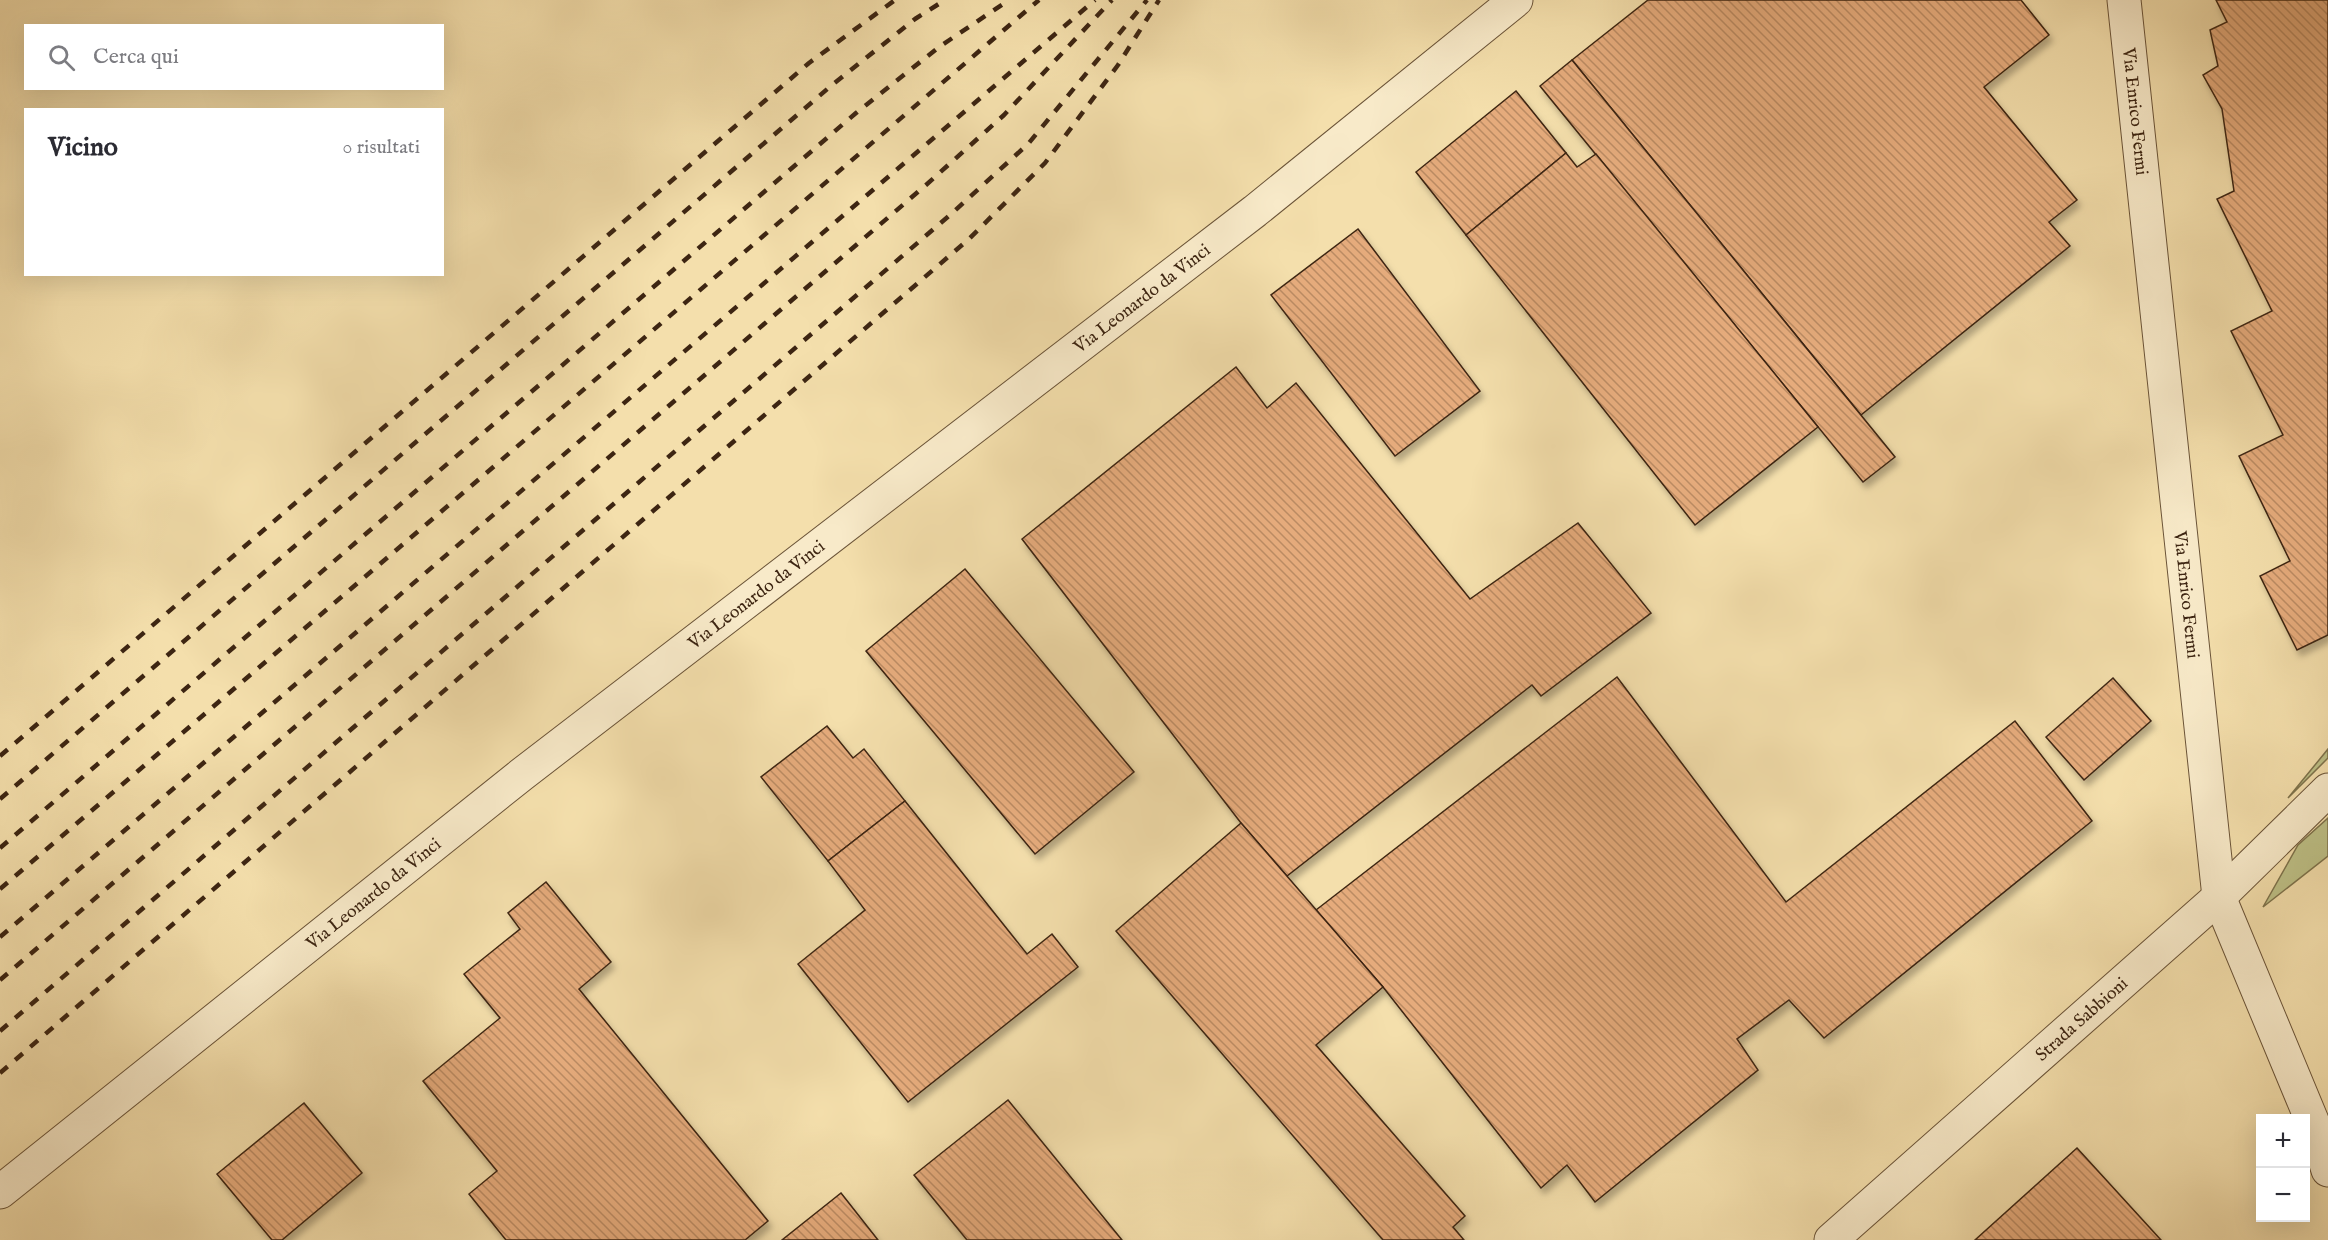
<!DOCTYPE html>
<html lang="it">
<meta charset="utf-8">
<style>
body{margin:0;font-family:"IM FELL English",serif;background:#f2f2f3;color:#2b2b33}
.controls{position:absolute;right:18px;bottom:18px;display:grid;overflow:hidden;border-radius:0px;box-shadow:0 6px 24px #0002}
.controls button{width:54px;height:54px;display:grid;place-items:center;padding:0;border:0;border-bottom:2px solid #e1e1e2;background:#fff;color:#2b2b33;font:30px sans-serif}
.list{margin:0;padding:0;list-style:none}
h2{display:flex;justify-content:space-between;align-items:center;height:78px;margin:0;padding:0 24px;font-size:26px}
h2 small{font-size:20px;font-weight:400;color:#7c7c81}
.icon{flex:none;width:33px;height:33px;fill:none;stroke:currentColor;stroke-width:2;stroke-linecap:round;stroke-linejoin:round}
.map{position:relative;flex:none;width:2328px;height:1240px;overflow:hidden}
.search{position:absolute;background:#fff;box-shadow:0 6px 24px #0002;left:24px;top:24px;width:420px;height:66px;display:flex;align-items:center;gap:15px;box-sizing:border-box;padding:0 21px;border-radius:0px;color:#7c7c81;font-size:22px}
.panel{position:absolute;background:#fff;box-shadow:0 6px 24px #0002;left:24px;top:108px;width:420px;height:168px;border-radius:0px}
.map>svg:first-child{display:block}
.grass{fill:#bec187;stroke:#7e734c;stroke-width:1.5}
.building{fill:url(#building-back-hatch);stroke:#3d2512;stroke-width:1.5;filter:url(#shadow)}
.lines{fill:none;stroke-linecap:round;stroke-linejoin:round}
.minor-casing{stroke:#6b5438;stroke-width:35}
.tertiary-casing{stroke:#6b5438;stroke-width:35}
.minor{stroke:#f8eac9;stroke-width:33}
.tertiary{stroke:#f8eac9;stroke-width:33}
.rail{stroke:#3d2512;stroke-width:4.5;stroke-dasharray:10 10;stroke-linecap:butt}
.labels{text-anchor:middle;stroke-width:6;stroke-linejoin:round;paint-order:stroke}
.street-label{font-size:18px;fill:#3d2512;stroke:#f8eac9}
</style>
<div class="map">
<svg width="2328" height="1240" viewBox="0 0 2328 1240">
<defs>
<pattern id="building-back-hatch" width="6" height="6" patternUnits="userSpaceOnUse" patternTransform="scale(1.5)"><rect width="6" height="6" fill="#e5ab7b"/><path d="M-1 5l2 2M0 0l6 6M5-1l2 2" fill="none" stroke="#bb8b63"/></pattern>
<filter id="shadow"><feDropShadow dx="3.5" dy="6" stdDeviation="3" flood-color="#0004"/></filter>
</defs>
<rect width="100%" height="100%" fill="#f4dfac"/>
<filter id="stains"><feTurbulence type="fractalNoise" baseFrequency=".00333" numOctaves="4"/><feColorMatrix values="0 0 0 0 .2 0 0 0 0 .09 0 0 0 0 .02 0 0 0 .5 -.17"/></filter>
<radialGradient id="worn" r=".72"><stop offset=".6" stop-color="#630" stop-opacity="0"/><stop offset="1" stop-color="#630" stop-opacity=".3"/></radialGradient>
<g class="grass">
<path d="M 2328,749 L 2328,758 L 2288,798 Z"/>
<path d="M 2328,818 L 2328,856 L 2263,907 L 2298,845 Z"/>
</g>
<g class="building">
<path d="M 1648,0 L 2021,0 L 2049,35 L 1984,87 L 2077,200 L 2049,222 L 2070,246 L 1861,415 L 1572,60 Z"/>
<path d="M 2216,0 L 2328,0 L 2328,635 L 2297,650 L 2260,576 L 2290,561 L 2239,456 L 2283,435 L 2231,331 L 2272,311 L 2217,199 L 2234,191 L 2222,109 L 2203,75 L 2218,66 L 2210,30 L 2227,22 Z"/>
<path d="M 1572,60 L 1895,457 L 1863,482 L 1540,86 Z"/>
<path d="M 1516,91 L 1566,153 L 1466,235 L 1416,172 Z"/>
<path d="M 1566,153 L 1577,167 L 1596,154 L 1818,427 L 1695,525 L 1466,235 Z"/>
<path d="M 1358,229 L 1480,391 L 1395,456 L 1271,295 Z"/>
<path d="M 1236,367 L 1267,408 L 1296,383 L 1470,599 L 1578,523 L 1651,613 L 1541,696 L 1532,685 L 1287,876 L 1241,823 L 1022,539 Z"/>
<path d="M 965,569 L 1134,772 L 1035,854 L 866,651 Z"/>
<path d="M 1617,677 L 1786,902 L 2015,721 L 2092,821 L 1824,1038 L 1789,1000 L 1737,1039 L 1758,1070 L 1595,1202 L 1567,1165 L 1541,1188 L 1383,987 L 1316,910 Z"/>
<path d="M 2113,678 L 2151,721 L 2084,780 L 2046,737 Z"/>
<path d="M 827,726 L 853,758 L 864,749 L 905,801 L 828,861 L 761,777 Z"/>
<path d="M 905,801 L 1027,954 L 1052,934 L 1078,967 L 908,1102 L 798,964 L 865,910 L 828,861 Z"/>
<path d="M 1241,823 L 1383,987 L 1316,1045 L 1465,1216 L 1453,1227 L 1464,1240 L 1383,1240 L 1116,931 Z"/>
<path d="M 546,882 L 611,962 L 579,989 L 768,1221 L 745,1240 L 506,1240 L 469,1194 L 497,1171 L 423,1081 L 500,1018 L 464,974 L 520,929 L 508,913 Z"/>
<path d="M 1008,1100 L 1122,1240 L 967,1240 L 914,1175 Z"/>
<path d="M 304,1103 L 362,1173 L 282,1240 L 272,1240 L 217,1174 Z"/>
<path d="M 2077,1148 L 2161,1240 L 1975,1240 Z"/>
<path d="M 841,1193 L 878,1240 L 782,1240 Z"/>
</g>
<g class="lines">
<defs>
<g id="minor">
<path id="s1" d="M 2124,0 L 2219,897 L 2315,1128 L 2328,1170"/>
<path id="s2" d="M 1831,1240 L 2219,897 L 2328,790"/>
</g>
<g id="tertiary">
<path id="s3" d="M 0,1192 L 521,775 L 1255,211 L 1516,0"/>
</g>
</defs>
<use href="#minor" class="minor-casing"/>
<use href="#tertiary" class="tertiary-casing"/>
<use href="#minor" class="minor"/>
<use href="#tertiary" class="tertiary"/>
<g class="rail">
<path d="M 0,756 L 809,63 L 895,0"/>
<path d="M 0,799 L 832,85 L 915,19 L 945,0"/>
<path d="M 0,848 L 856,113 L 939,47 L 1009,0"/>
<path d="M 0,889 L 1039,0"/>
<path d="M 0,937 L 1095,0"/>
<path d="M 0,980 L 926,185 L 1004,115 L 1112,0"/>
<path d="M 0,1031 L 950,215 L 1028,144 L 1147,0"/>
<path d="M 0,1073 L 969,239 L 1045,163 L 1118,65 L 1159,0"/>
</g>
</g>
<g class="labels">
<g class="street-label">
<text dy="6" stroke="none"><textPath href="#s1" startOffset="112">Via Enrico Fermi</textPath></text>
<text dy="6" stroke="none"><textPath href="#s3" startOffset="1450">Via Leonardo da Vinci</textPath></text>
<text dy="6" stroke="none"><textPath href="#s3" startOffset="964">Via Leonardo da Vinci</textPath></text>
<text dy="6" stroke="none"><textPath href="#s1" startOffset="598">Via Enrico Fermi</textPath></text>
<text dy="6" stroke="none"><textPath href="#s3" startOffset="478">Via Leonardo da Vinci</textPath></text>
<text dy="6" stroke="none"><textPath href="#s2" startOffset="334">Strada Sabbioni</textPath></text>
</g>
</g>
<rect width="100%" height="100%" filter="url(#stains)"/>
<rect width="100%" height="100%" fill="url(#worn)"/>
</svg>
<div class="controls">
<button>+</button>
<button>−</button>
</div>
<div class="search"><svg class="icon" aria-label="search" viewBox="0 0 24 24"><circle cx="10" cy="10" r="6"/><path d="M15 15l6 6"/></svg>Cerca qui</div>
<section class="panel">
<h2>Vicino<small>0 risultati</small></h2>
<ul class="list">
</ul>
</section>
</div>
